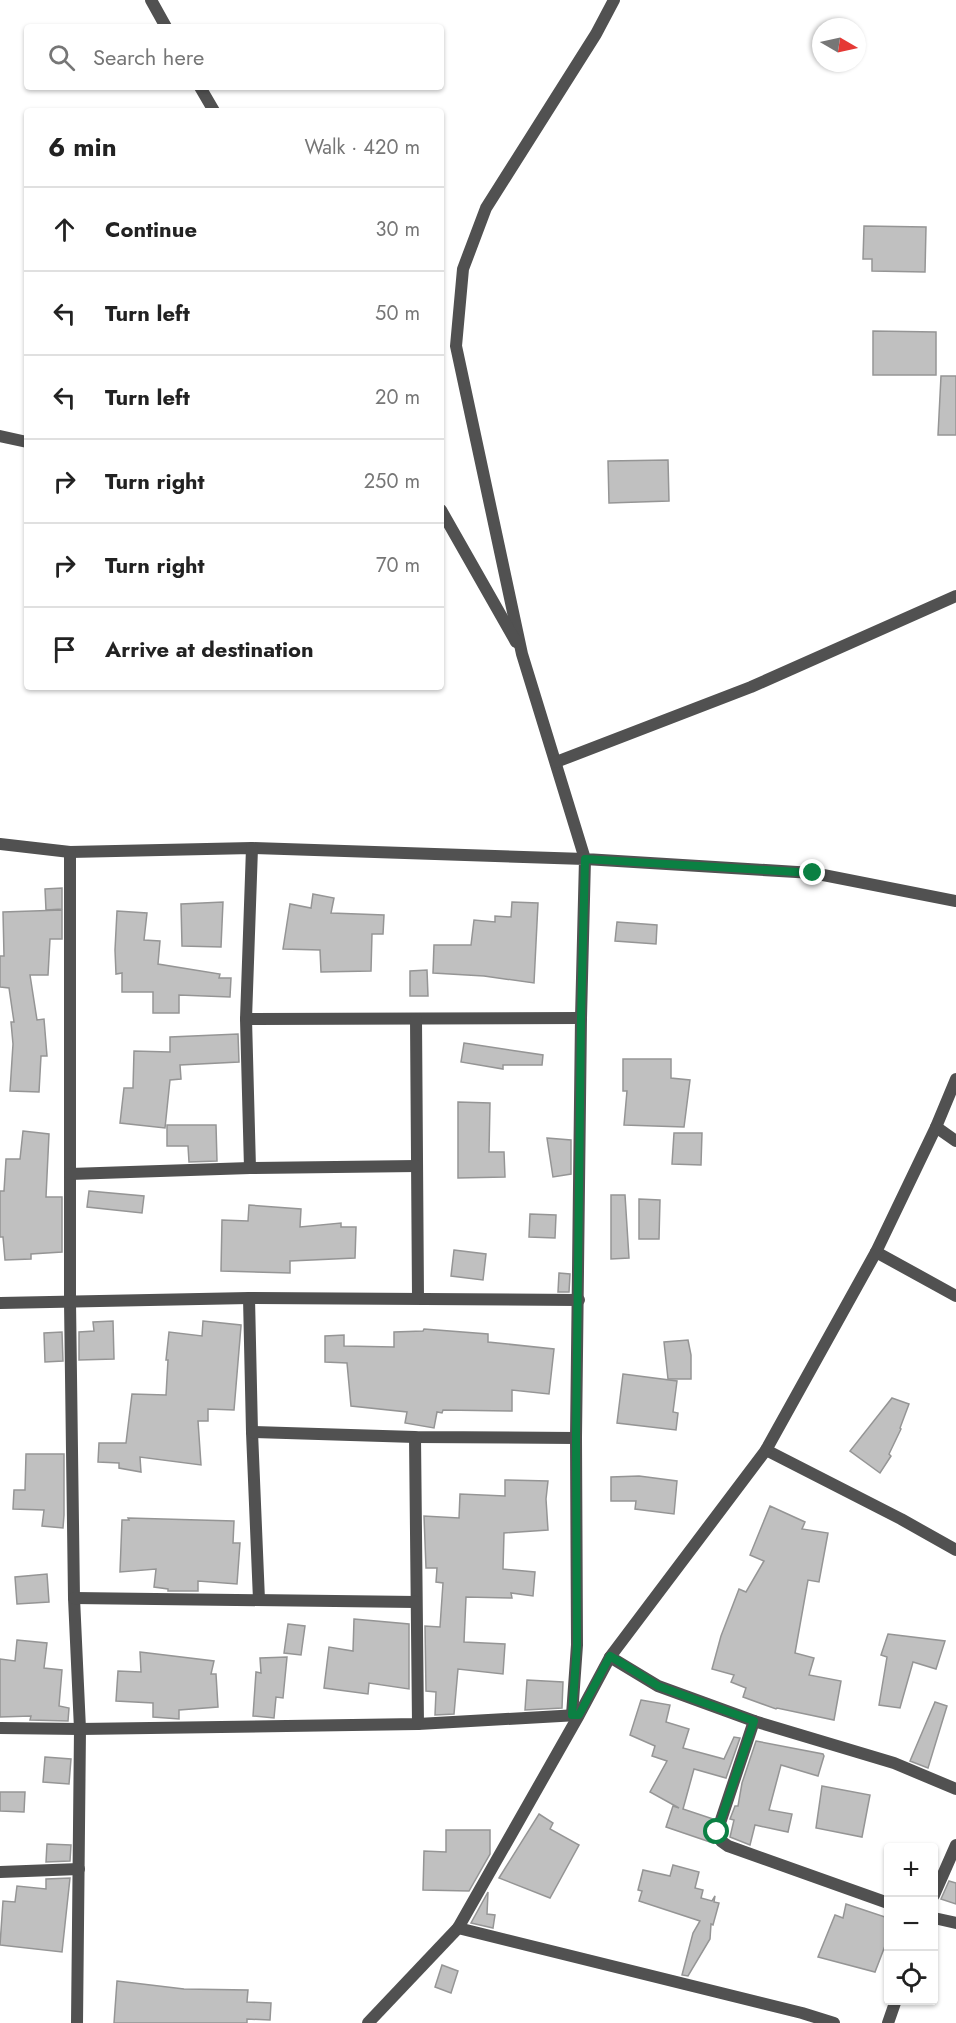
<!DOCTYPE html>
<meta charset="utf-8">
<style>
body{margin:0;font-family:Jost,sans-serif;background:#f2f2f2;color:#222}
.controls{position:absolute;right:18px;bottom:18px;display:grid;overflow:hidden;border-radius:6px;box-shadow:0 2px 4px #0004}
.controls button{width:54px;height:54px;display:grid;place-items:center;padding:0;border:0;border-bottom:2px solid #e0e0e0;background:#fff;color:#222;font:30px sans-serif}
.compass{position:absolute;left:812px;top:18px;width:54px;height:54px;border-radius:50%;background:#fff;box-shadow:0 2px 4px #0004;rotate:99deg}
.stop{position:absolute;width:18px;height:18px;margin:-14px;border:4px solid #0b8043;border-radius:50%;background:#fff}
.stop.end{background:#0b8043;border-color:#fff;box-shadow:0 2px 6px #0008}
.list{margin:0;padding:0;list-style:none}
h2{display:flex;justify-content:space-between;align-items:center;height:78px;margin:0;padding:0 24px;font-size:26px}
h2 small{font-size:20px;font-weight:400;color:#767676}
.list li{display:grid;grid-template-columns:39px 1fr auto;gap:18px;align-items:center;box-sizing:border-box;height:84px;padding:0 24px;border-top:2px solid #e0e0e0}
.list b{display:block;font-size:22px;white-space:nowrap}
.list em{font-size:20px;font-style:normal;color:#767676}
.icon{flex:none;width:33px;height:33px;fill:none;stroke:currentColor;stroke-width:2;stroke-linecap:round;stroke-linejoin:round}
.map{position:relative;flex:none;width:956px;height:2023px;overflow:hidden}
.search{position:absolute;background:#fff;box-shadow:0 2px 4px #0004;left:24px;top:24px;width:420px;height:66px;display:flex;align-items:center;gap:15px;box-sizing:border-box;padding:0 21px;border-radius:6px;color:#767676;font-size:22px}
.panel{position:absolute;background:#fff;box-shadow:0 2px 4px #0004;left:24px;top:108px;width:420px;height:582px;border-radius:6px}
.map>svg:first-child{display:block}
.building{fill:#c0c0c0;stroke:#959595;stroke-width:1.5}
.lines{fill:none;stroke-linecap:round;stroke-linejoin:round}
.street{stroke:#515151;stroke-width:12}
.route{stroke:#0b8043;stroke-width:8}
</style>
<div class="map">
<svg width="956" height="2023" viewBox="0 0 956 2023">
<rect width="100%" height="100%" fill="#fff"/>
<g class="building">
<path d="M 864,226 L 926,227 L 925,272 L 872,271 L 872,259 L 863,259 Z"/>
<path d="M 873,331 L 936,332 L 936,375 L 873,375 Z"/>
<path d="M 941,376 L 956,376 L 956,435 L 938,435 Z"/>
<path d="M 668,460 L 669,501 L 609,503 L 608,461 Z"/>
<path d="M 62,888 L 62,909 L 46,910 L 45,889 Z"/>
<path d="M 313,894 L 334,898 L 331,913 L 384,915 L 383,934 L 372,934 L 371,971 L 321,972 L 320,950 L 283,949 L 290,904 L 311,908 Z"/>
<path d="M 223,902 L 221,947 L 182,946 L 181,904 Z"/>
<path d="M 512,902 L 538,903 L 534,983 L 484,976 L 433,973 L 434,945 L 471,945 L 474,920 L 495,922 L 495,916 L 511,917 Z"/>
<path d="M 62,910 L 62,939 L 50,939 L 48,975 L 30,975 L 37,1020 L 44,1019 L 47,1056 L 41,1056 L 39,1092 L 10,1091 L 13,1044 L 11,1022 L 14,1022 L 9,988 L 0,987 L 0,956 L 4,956 L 3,912 Z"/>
<path d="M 117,911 L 147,913 L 144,940 L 160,941 L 158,964 L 220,974 L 219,978 L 231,978 L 230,997 L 179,995 L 179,1013 L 153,1013 L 153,992 L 122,992 L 122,973 L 116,974 L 115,950 Z"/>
<path d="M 617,922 L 657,925 L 656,944 L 615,941 Z"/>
<path d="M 427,970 L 428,996 L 410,996 L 410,971 Z"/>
<path d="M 238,1034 L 239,1062 L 180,1065 L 181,1079 L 170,1080 L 165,1128 L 120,1123 L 124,1088 L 133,1088 L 134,1051 L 170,1052 L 170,1037 Z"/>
<path d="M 464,1043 L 543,1055 L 542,1065 L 503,1065 L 503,1069 L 461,1062 Z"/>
<path d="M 623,1059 L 671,1059 L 671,1078 L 690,1080 L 684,1127 L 624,1125 L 627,1091 L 623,1091 Z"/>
<path d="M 458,1102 L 490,1103 L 489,1152 L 504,1152 L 505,1177 L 458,1178 Z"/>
<path d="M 167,1125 L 216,1125 L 217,1161 L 189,1162 L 188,1146 L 167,1146 Z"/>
<path d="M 23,1131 L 49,1134 L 46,1197 L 62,1197 L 62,1252 L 31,1254 L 31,1259 L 5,1260 L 3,1237 L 0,1237 L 0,1191 L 4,1191 L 6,1159 L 20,1159 Z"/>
<path d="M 674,1133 L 702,1133 L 701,1165 L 672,1164 Z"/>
<path d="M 547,1138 L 571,1140 L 571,1174 L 553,1177 Z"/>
<path d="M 89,1191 L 144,1196 L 142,1213 L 87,1207 Z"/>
<path d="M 611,1195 L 625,1195 L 629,1258 L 611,1259 Z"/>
<path d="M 639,1199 L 660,1200 L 659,1239 L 639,1239 Z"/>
<path d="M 249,1205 L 301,1209 L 300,1227 L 341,1223 L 341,1227 L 356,1227 L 355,1258 L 290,1261 L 290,1273 L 221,1271 L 222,1220 L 248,1221 Z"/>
<path d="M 530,1214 L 556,1215 L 555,1238 L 529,1237 Z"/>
<path d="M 454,1250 L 486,1254 L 483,1280 L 451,1276 Z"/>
<path d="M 559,1273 L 570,1274 L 569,1292 L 558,1292 Z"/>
<path d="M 113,1321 L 114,1359 L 79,1360 L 79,1332 L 94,1331 L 93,1322 Z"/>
<path d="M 203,1321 L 241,1325 L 241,1326 L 234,1410 L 208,1409 L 208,1421 L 198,1421 L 201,1465 L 140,1457 L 141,1472 L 119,1468 L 119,1463 L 98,1462 L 99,1443 L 126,1443 L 132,1394 L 166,1395 L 168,1360 L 166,1360 L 169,1332 L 202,1336 Z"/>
<path d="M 424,1329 L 488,1334 L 488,1342 L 554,1349 L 549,1394 L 512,1390 L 512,1411 L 443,1410 L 442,1413 L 437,1412 L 434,1428 L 405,1423 L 407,1412 L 351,1406 L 347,1363 L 325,1362 L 325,1336 L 344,1335 L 344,1346 L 394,1347 L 394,1332 L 423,1331 Z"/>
<path d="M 62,1332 L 63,1361 L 45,1362 L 44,1333 Z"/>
<path d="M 688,1340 L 691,1355 L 691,1379 L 668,1379 L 664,1342 Z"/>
<path d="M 623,1374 L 677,1381 L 673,1412 L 678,1413 L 676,1430 L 617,1423 Z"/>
<path d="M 892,1398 L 909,1404 L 900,1428 L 901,1429 L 889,1454 L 891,1456 L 880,1473 L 850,1451 Z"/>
<path d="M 26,1454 L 64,1454 L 64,1515 L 63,1528 L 42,1526 L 44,1510 L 13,1509 L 14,1490 L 25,1490 Z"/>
<path d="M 639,1476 L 677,1481 L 674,1514 L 635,1509 L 636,1501 L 611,1501 L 611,1477 Z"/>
<path d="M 505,1480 L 548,1481 L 546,1499 L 548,1530 L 504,1533 L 503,1569 L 535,1572 L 533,1596 L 511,1593 L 512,1598 L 466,1597 L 464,1642 L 505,1644 L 503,1674 L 458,1669 L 454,1714 L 435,1715 L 436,1692 L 426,1691 L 425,1626 L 440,1627 L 443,1583 L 436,1582 L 437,1568 L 426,1568 L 424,1516 L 459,1518 L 460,1494 L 505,1496 Z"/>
<path d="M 770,1506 L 805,1522 L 802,1529 L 828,1533 L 819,1582 L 808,1580 L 795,1653 L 814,1658 L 809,1675 L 841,1681 L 834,1720 L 777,1708 L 776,1709 L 743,1697 L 746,1688 L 731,1682 L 734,1675 L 712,1669 L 721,1636 L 739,1589 L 746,1592 L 764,1561 L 750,1555 Z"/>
<path d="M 128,1518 L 234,1521 L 233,1543 L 240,1543 L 237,1584 L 198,1581 L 198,1591 L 168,1591 L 168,1589 L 154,1587 L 156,1569 L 120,1572 L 122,1520 L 129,1520 Z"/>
<path d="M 47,1574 L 49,1602 L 17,1604 L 15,1577 Z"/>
<path d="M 354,1619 L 409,1624 L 409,1689 L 369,1683 L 368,1694 L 324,1688 L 329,1647 L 353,1651 Z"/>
<path d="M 288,1624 L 305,1626 L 301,1655 L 284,1653 Z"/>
<path d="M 888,1634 L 945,1641 L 936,1669 L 913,1662 L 900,1708 L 879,1705 L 887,1657 L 881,1655 Z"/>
<path d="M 17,1640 L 47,1643 L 44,1668 L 62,1670 L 59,1706 L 69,1708 L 68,1721 L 30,1720 L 31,1716 L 0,1717 L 0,1659 L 15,1661 Z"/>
<path d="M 140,1652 L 214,1661 L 211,1674 L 216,1674 L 218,1707 L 179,1710 L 179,1719 L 153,1717 L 153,1703 L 116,1701 L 118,1671 L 141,1672 Z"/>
<path d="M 287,1657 L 283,1698 L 276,1697 L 274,1718 L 253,1716 L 256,1672 L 261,1673 L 260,1658 Z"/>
<path d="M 527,1680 L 563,1682 L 562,1708 L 525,1710 Z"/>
<path d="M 641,1700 L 670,1705 L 666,1722 L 689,1729 L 683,1748 L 724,1759 L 734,1737 L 740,1738 L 726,1778 L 694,1769 L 683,1809 L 713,1819 L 709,1830 L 713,1843 L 666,1827 L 673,1806 L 679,1808 L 650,1792 L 667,1761 L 652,1756 L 655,1746 L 630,1735 Z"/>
<path d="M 935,1702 L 947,1706 L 928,1768 L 910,1761 Z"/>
<path d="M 756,1741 L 823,1754 L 824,1756 L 818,1776 L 781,1765 L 769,1810 L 792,1814 L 788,1832 L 755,1825 L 750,1845 L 730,1837 L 734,1820 L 730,1819 L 735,1806 L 738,1806 L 742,1783 Z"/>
<path d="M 45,1757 L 71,1759 L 69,1784 L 43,1782 Z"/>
<path d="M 822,1786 L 870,1795 L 862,1837 L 816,1828 Z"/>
<path d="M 0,1792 L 25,1792 L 24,1812 L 0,1811 Z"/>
<path d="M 539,1814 L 553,1823 L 550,1829 L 579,1845 L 550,1898 L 499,1878 Z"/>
<path d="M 446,1830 L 490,1830 L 490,1854 L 469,1891 L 423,1890 L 424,1851 L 446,1852 Z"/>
<path d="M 47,1844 L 71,1845 L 70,1861 L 46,1862 Z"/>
<path d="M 673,1865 L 699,1872 L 695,1888 L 703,1890 L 701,1898 L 712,1901 L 715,1896 L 714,1902 L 719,1903 L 713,1925 L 711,1924 L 710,1939 L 688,1976 L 682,1975 L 693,1933 L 700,1921 L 639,1901 L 642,1891 L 638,1890 L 643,1870 L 670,1876 Z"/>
<path d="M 70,1878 L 62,1952 L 0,1945 L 3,1901 L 15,1902 L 17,1886 L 46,1889 L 46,1879 Z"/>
<path d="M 949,1881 L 956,1883 L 956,1904 L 941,1899 Z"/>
<path d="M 488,1892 L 487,1914 L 495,1915 L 493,1928 L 471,1923 Z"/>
<path d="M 846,1904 L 888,1918 L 888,1938 L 875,1972 L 818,1957 L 835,1915 L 843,1918 Z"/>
<path d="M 442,1965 L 458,1971 L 451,1993 L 435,1987 Z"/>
<path d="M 117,1981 L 184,1989 L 248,1990 L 247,2002 L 271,2003 L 270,2020 L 247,2019 L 247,2023 L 114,2023 Z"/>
</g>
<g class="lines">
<g class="street">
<path d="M 151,0 L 166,27"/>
<path d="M 614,0 L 596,34 L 486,208 L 463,269 L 456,346 L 522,654 L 585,859 L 813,873 L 956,901"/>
<path d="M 200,87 L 214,111"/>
<path d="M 0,436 L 27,442"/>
<path d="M 441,510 L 516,642"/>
<path d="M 556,762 L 751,687 L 956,596"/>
<path d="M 0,844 L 70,852 L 252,848 L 585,859 L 581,1018 L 576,1438 L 577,1645 L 572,1715"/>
<path d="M 70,852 L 70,1302 L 74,1598 L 80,1729 L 77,2023"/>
<path d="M 246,1019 L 581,1018"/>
<path d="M 416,1019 L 418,1298"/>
<path d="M 936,1127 L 956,1141"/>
<path d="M 250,1168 L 246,1019 L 252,848"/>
<path d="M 70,1174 L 250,1168 L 417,1166"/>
<path d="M 876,1252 L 956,1296"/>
<path d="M 249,1298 L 252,1432 L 259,1600"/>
<path d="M 0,1303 L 249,1298 L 579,1300"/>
<path d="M 252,1432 L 415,1437 L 576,1438"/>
<path d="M 415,1437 L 418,1724"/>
<path d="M 766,1450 L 901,1519 L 956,1550"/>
<path d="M 74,1598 L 416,1602"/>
<path d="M 610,1657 L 658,1686 L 754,1721 L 717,1832 L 721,1841 L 728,1846 L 888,1903"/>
<path d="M 754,1721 L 894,1763 L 956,1789"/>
<path d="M 0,1728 L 80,1729 L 418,1724 L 578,1715"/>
<path d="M 0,1872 L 79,1869"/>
<path d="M 934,1895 L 956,1845"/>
<path d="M 934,1918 L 956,1923"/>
<path d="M 368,2023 L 458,1928"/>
<path d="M 834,2023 L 802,2013 L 458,1928 L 579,1715 L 610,1657 L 766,1450 L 876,1252 L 936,1127 L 956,1079"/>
<path d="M 888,2023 L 896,2000"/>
</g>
</g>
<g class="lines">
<path class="route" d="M 717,1832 L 754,1721 L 658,1686 L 610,1656 L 579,1715 L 572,1715 L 577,1645 L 576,1438 L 581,1018 L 585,859 L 813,873"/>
</g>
</svg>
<div class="controls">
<button>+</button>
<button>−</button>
<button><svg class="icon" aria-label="locate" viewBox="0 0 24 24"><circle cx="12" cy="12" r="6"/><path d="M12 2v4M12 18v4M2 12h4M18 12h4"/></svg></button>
</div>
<svg class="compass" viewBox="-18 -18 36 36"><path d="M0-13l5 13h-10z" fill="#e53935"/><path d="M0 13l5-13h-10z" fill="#767676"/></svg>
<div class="stop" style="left:717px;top:1832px"></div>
<div class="stop end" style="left:813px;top:873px"></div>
<div class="search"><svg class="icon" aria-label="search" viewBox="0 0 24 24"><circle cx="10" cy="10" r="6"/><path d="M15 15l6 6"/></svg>Search here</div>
<section class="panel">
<h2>6 min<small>Walk · 420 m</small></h2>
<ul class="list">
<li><svg class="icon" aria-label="ahead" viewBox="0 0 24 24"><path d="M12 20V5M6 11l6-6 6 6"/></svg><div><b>Continue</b></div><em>30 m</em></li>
<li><svg class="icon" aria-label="left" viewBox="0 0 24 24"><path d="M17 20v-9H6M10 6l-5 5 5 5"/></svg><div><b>Turn left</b></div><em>50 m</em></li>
<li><svg class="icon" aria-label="left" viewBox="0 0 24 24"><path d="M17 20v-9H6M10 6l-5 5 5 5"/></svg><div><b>Turn left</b></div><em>20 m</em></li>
<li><svg class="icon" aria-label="right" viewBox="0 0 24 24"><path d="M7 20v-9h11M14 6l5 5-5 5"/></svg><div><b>Turn right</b></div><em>250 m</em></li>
<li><svg class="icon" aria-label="right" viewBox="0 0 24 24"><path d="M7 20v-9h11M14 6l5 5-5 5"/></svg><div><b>Turn right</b></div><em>70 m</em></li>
<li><svg class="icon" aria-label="arrive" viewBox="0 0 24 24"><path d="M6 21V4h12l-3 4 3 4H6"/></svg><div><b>Arrive at destination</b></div></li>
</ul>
</section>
</div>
